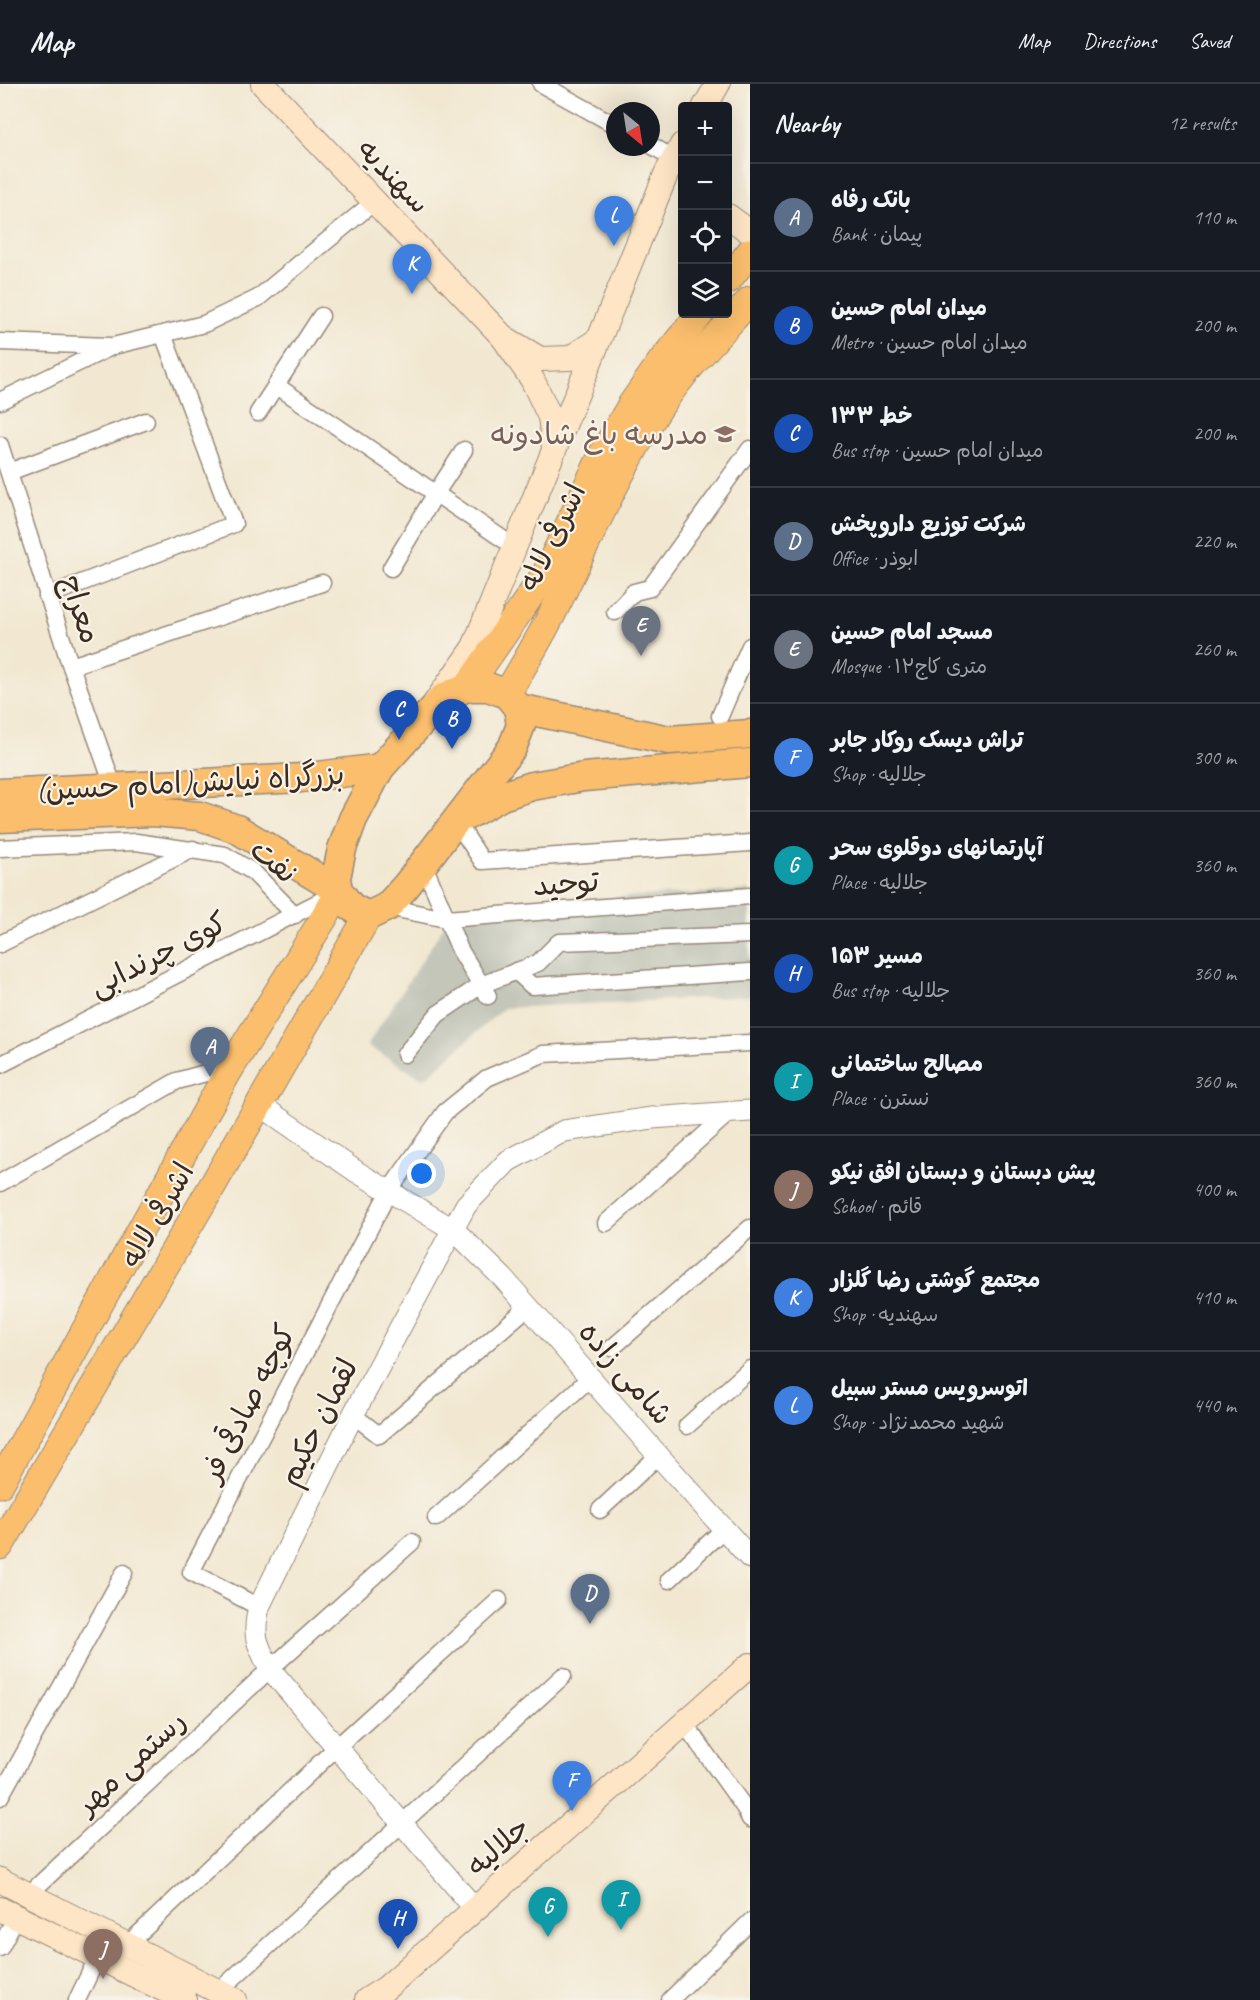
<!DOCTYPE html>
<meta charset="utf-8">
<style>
body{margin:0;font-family:Caveat,"Playpen Sans Arabic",sans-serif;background:#242831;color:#f1f3f6}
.controls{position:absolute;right:18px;top:18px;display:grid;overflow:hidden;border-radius:6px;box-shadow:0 6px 24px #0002}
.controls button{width:54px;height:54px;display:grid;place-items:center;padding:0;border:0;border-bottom:2px solid #363941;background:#171b24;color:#f1f3f6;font:30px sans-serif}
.compass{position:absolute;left:606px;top:18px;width:54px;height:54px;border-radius:50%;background:#171b24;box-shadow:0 6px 24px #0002;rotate:150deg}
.you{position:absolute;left:422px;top:1090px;width:21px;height:21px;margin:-15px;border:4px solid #fff;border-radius:50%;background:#1a73e8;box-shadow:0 0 0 9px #1a73e833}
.badge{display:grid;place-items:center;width:39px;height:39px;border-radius:50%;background:#2563eb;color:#fff;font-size:20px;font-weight:700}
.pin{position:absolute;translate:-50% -50px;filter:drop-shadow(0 2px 3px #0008)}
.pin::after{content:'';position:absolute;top:32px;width:21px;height:18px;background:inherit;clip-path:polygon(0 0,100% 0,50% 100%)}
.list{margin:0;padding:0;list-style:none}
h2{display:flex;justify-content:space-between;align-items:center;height:78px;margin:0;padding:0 24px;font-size:26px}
h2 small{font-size:20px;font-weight:400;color:#9ea1a6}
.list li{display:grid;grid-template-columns:39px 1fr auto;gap:18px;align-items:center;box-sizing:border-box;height:108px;padding:0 24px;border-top:2px solid #363941}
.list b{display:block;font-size:22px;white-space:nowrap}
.list p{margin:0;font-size:20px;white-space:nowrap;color:#9ea1a6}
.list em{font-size:20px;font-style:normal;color:#9ea1a6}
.icon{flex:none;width:33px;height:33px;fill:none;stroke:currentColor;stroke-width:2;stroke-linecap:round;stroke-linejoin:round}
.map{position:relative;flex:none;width:750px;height:1916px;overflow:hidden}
header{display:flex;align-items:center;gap:36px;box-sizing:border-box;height:84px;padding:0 30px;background:#171b24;border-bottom:2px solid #363941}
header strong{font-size:28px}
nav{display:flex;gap:33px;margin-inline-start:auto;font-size:21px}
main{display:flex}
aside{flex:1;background:#171b24}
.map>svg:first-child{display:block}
.industrial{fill:#c3c6b9}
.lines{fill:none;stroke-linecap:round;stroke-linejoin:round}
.minor-casing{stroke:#968978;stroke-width:19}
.tertiary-casing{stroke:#968978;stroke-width:23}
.secondary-casing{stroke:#968978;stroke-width:26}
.primary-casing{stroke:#968978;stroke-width:29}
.trunk-casing{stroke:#968978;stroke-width:31}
.minor{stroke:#fff;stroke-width:16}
.tertiary{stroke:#fff;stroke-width:21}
.secondary{stroke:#fde5c5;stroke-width:24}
.primary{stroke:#fabe6d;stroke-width:27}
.trunk{stroke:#fabe6d;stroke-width:28}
.labels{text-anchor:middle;stroke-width:4.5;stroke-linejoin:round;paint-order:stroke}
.street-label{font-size:30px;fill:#3b2a1e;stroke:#f7f3e8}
.education-label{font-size:30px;fill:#785e54;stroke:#f7f3e8;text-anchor:end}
</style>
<header>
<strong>Map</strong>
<nav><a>Map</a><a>Directions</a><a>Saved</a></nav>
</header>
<main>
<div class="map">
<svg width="750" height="1916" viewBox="0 0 750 1916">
<rect width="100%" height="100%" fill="#f7f3e8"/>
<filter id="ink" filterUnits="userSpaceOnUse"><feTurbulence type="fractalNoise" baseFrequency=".0167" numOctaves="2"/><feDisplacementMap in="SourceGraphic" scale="12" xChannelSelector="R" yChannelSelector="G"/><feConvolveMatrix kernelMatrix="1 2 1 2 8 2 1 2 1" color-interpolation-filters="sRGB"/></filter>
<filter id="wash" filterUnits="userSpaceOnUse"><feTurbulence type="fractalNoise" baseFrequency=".008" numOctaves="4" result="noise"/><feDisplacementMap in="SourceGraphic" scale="24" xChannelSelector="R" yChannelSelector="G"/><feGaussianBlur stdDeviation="1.35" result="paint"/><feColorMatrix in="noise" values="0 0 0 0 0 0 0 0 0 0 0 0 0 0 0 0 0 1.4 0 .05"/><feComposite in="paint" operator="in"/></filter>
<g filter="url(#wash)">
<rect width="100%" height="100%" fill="#f2e8d2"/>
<path class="industrial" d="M 750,806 L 750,912 L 504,924 L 424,995 L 367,962 L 456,823 Z"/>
</g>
<g filter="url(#ink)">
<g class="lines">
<defs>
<g id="minor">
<path d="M 541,0 L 615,41"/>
<path d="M 651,61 L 674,75"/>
<path d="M 0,258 L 109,262"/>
<path d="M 277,302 L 513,462"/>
<path d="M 0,317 L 113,262 L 204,240 L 258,214 L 375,117"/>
<path d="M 258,329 L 321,232"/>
<path d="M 0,361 L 67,571 L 114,704"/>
<path d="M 9,388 L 146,337"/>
<path d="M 391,484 L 436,409 L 464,366"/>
<path d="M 47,512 L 234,440 L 163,250"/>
<path d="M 615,528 L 634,508 L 650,504 L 750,365"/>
<path d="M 71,582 L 322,499"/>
<path d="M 720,632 L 750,562"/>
<path d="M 456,737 L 482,777 L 750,759"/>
<path d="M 0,764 L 136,758 L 225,771 L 253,788 L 295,831"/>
<path d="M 423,779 L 460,866 L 488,912"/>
<path d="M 387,823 L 446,835 L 750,812"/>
<path d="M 0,860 L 193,765"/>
<path d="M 516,887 L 532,902 L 750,888"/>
<path d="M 405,970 L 438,930 L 481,901 L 538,879 L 559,858 L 750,851"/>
<path d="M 0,981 L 336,809"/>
<path d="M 0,1099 L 177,997 L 209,988 L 228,988"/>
<path d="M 606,1139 L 731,1027"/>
<path d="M 612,1264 L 750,1144"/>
<path d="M 353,1331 L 379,1351 L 528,1223"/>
<path d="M 687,1342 L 750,1285"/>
<path d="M 600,1426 L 658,1372"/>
<path d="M 436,1434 L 590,1294"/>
<path d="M 669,1496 L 724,1445"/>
<path d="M 259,1523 L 191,1488 L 389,1107 L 445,1028 L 487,994 L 543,970 L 749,959"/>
<path d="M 684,1639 L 744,1723 L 750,1735"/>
<path d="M 0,1713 L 124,1489"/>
<path d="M 29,1810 L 270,1585 L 412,1458"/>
<path d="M 127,1861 L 337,1663 L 499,1516"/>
<path d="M 0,1864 L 16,1833"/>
<path d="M 219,1907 L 563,1592"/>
<path d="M 77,1916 L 98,1872"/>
<path d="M 670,1916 L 750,1838"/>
</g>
<g id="tertiary">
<path d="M 260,1021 L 357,1088 L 454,1146 L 503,1194 L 649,1361 L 750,1474"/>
<path d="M 475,1825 L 270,1585 C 257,1560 252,1552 259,1523 L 353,1331 L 466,1121 L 508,1077 L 564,1047 L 652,1034 L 750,1027"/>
</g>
<g id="secondary">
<path d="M 263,0 L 503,253"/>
<path d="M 705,22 L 718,0"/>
<path d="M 728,132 L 750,148"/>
<path d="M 554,364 L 550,333 L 532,295 L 503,253 L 540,275 L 570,274 L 599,255"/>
<path d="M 435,619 L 474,563 L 667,88 L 682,61"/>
<path d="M 0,1796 L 235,1916"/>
<path d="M 0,1825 L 185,1916"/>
<path d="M 367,1916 L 386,1904 L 750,1581"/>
</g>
<g id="primary">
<path d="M 728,196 L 750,168"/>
<path d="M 467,603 L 546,489 L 603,369 L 631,321 L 661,278 L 700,230"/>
<path d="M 507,610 C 524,580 543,550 558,518 C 590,453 619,386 659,324 C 685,285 719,251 750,216"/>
<path d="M 0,1400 L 228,988 L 340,808"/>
<path d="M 0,1462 L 214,1099 L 368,832"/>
</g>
<g id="trunk">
<path d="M 467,603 L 488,603 L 507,610 L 518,624 L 521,641 L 512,664 L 406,802 L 387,823 L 368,832 L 351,823 L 338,806 L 336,794 L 342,765 L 353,735 L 380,684 L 443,614 Z"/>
<path d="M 518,624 L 669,656 L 750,650"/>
<path d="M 0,709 L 302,694 L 380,684"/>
<path d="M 466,732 L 502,712 L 532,702 L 584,693 L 750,679"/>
<path d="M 0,734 L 153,728 L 200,732 L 237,745 L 338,806"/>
</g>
</defs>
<use href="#minor" class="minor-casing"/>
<use href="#tertiary" class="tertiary-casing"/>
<use href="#secondary" class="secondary-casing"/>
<use href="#primary" class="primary-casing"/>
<use href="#trunk" class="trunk-casing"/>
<use href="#minor" class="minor"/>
<use href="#tertiary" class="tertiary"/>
<use href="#secondary" class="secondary"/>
<use href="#primary" class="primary"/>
<use href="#trunk" class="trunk"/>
</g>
</g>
<defs>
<symbol id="school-bare" viewBox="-9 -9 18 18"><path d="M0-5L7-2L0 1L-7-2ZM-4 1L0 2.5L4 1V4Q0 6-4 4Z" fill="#8d6e63" stroke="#f7f3e8" stroke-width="2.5" paint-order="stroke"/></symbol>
</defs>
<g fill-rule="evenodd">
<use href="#school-bare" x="710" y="335" width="30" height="30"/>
</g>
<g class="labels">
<g class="street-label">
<text transform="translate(394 92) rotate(46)" y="10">سهندیه</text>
<text transform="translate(552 453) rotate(-64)" y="10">اشرفی لاله</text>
<text transform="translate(81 525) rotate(72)" y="10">معراج</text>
<text transform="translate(190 698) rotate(-3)" y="10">بزرگراه نیایش(امام حسین)</text>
<text transform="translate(274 777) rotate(40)" y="10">نفت</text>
<text transform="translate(566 799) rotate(-4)" y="10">توحید</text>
<text transform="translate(158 870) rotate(-27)" y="10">کوی چرندابی</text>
<text transform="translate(157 1131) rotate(-60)" y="10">اشرفی لاله</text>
<text transform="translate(626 1289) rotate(49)" y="10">شامی زاده</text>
<text transform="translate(248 1319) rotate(-63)" y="10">کوچه صادقی فر</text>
<text transform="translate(318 1338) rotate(-63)" y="10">لقمان حکیم</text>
<text transform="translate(131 1678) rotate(-43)" y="10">رستمی مهر</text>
<text transform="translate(498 1762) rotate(-42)" y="10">جلالیه</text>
</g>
<g class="education-label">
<text x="708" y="360">مدرسه باغ شادونه</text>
</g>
</g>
</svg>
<div class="controls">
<button>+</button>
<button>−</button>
<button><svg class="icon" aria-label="locate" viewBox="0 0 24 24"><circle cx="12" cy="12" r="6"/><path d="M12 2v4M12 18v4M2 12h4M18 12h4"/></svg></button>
<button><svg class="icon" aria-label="layers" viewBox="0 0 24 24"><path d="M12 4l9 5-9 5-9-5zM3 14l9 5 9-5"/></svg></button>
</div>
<svg class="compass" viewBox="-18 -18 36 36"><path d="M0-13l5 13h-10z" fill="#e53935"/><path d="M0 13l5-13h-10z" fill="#9ea1a6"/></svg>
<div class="you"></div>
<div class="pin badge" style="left:210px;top:993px;background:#5c6f8a">A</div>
<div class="pin badge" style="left:452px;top:665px;background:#1a4fb4">B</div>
<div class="pin badge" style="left:399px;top:656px;background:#1a4fb4">C</div>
<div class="pin badge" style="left:590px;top:1540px;background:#5c6f8a">D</div>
<div class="pin badge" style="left:641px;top:572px;background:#6b7280">E</div>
<div class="pin badge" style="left:572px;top:1727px;background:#3f7fe0">F</div>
<div class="pin badge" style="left:548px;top:1853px;background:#0f9aa8">G</div>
<div class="pin badge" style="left:398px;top:1865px;background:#1a4fb4">H</div>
<div class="pin badge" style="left:621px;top:1846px;background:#0f9aa8">I</div>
<div class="pin badge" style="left:103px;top:1895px;background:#8d6e63">J</div>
<div class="pin badge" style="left:412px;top:210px;background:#3f7fe0">K</div>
<div class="pin badge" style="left:614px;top:162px;background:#3f7fe0">L</div>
</div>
<aside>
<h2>Nearby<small>12 results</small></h2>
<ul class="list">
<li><span class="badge" style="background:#5c6f8a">A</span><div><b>بانک رفاه</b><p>Bank · پیمان</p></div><em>110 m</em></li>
<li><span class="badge" style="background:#1a4fb4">B</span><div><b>میدان امام حسین</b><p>Metro · میدان امام حسین</p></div><em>200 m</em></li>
<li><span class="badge" style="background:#1a4fb4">C</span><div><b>خط ۱۳۳</b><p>Bus stop · میدان امام حسین</p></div><em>200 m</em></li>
<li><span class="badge" style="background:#5c6f8a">D</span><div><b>شرکت توزیع داروپخش</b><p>Office · ابوذر</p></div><em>220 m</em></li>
<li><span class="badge" style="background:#6b7280">E</span><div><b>مسجد امام حسین</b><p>Mosque · ۱۲متری کاج</p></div><em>260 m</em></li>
<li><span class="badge" style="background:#3f7fe0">F</span><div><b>تراش دیسک روکار جابر</b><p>Shop · جلالیه</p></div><em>300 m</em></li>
<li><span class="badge" style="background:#0f9aa8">G</span><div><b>آپارتمانهای دوقلوی سحر</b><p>Place · جلالیه</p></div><em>360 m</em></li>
<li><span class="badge" style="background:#1a4fb4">H</span><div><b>مسیر ۱۵۳</b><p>Bus stop · جلالیه</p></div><em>360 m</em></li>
<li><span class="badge" style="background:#0f9aa8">I</span><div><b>مصالح ساختمانی</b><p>Place · نسترن</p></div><em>360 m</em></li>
<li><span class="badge" style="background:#8d6e63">J</span><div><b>پیش دبستان و دبستان افق نیکو</b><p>School · قائم</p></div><em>400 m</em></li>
<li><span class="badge" style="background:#3f7fe0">K</span><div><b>مجتمع گوشتی رضا گلزار</b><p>Shop · سهندیه</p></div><em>410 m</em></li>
<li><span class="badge" style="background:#3f7fe0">L</span><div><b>اتوسرویس مستر سبیل</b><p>Shop · شهید محمدنژاد</p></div><em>440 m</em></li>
</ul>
</aside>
</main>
